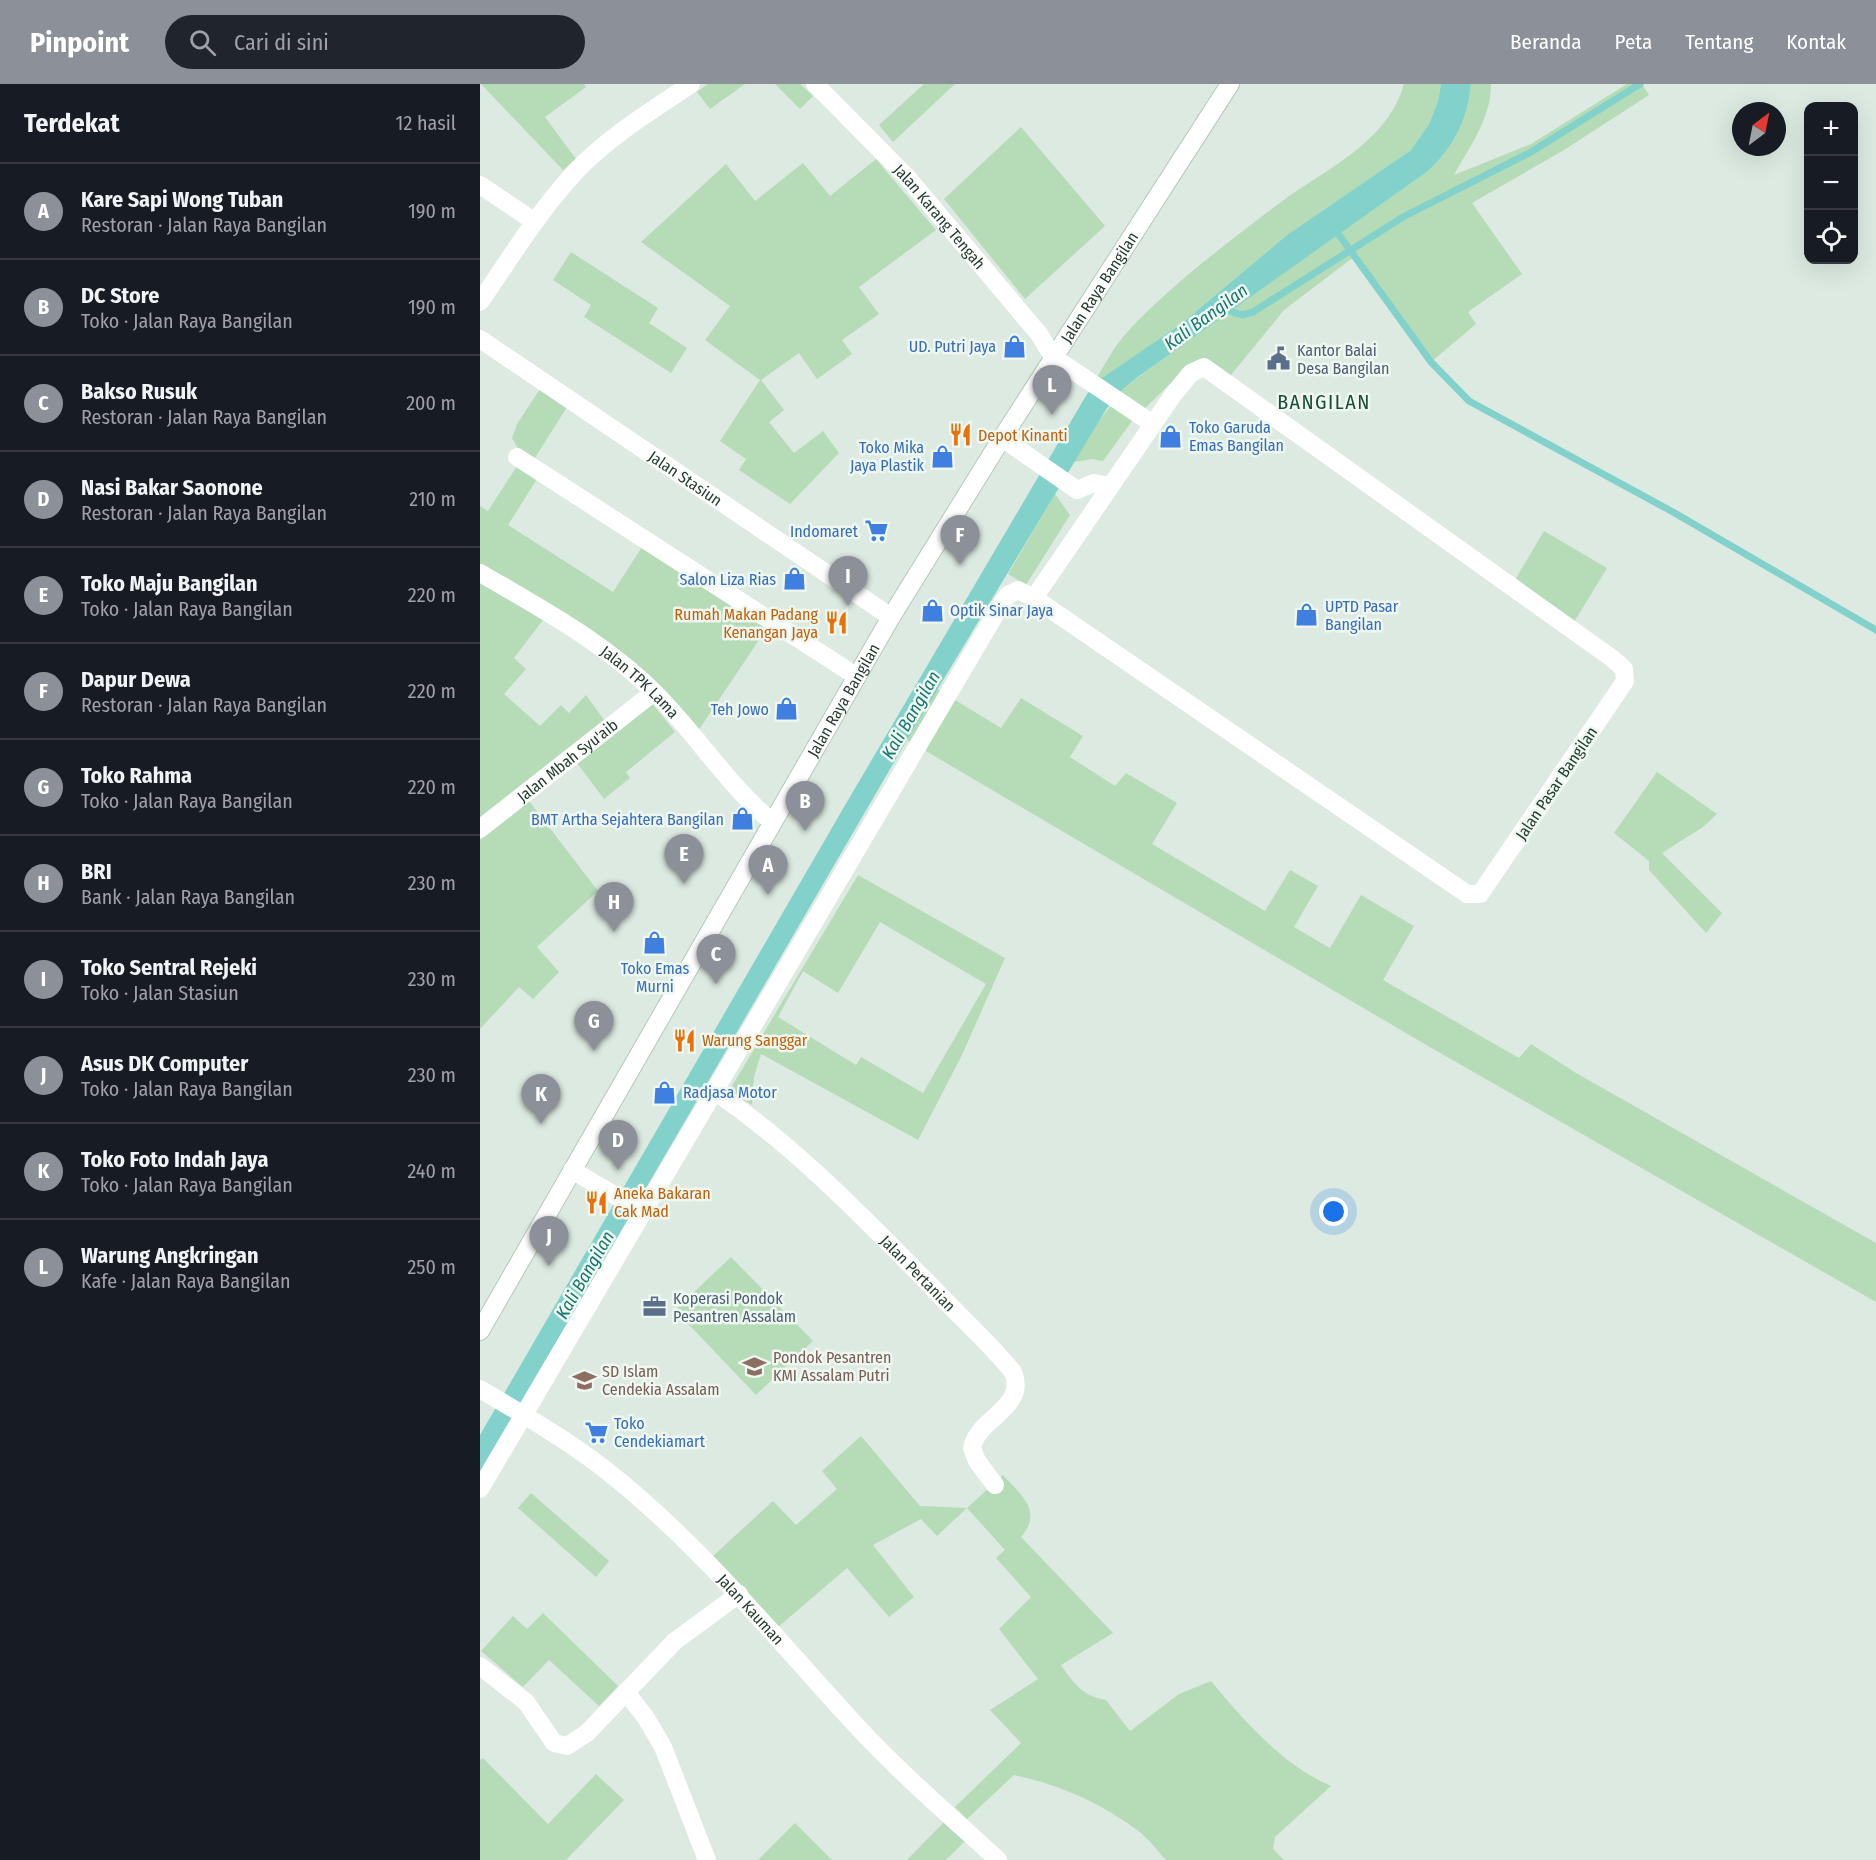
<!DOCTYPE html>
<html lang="id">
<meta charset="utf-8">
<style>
body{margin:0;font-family:"Fira Sans Condensed",sans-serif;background:#20242c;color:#f1f3f6}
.controls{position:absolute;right:18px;top:18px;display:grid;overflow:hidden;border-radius:12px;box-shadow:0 6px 24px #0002}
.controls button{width:54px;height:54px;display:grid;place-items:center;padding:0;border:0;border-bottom:2px solid #363941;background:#171b24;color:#f1f3f6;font:30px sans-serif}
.compass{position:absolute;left:1252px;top:18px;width:54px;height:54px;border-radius:50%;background:#171b24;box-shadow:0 6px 24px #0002;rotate:32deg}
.you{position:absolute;left:854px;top:1128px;width:21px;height:21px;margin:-15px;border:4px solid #fff;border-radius:50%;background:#1a73e8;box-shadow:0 0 0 9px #1a73e833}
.badge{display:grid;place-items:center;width:39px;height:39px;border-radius:50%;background:#8c9099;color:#fff;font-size:20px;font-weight:700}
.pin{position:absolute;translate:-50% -50px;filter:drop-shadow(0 2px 3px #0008)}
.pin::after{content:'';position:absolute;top:32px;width:21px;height:18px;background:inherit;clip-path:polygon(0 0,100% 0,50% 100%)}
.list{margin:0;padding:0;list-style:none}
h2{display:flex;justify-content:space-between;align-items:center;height:78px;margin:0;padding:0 24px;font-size:26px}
h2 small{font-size:20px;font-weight:400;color:#9ea1a6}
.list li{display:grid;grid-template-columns:39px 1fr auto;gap:18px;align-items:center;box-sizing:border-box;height:96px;padding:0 24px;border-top:2px solid #363941}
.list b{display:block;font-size:22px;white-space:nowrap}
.list p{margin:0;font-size:20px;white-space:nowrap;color:#9ea1a6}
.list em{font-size:20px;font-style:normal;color:#9ea1a6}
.icon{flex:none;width:33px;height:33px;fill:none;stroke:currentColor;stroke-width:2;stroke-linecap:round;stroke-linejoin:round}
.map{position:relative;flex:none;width:1396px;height:1776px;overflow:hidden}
header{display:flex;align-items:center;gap:36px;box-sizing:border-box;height:84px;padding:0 30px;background:#8c9099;color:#fff}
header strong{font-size:28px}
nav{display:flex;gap:33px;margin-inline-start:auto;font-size:21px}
.search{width:420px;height:54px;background:#20242c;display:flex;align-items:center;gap:15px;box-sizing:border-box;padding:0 21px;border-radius:33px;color:#9ea1a6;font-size:22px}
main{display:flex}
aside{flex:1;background:#171b24}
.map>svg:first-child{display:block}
.green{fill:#b5dcb6;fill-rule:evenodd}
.water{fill:#82d2cb}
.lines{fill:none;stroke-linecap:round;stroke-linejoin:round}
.stream{stroke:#82d2cb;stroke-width:7}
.secondary-casing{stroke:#b0cabb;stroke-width:20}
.street{stroke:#fff;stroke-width:18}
.secondary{stroke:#fff;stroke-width:18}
.labels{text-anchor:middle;stroke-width:5;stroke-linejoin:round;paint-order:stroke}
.street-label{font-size:16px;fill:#1f3a2c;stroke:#eef7f0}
.shop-label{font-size:16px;fill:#366cbe;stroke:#eef7f0;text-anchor:end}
.service-label{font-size:16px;fill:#4e5e75;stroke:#eef7f0;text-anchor:start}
.food-label{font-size:16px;fill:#c56008;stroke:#eef7f0;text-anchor:start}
.education-label{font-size:16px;fill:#785e54;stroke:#eef7f0;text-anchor:start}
.water-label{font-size:18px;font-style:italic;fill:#177770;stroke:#eef7f0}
.quarter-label{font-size:20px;letter-spacing:1.5px;fill:#1a4c34;stroke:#eef7f0}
</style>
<header>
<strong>Pinpoint</strong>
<div class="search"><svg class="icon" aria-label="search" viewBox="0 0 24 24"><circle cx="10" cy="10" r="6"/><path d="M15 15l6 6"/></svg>Cari di sini</div>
<nav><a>Beranda</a><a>Peta</a><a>Tentang</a><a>Kontak</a></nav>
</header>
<main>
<aside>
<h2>Terdekat<small>12 hasil</small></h2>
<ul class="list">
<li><span class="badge">A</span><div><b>Kare Sapi Wong Tuban</b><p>Restoran · Jalan Raya Bangilan</p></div><em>190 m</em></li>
<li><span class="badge">B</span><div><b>DC Store</b><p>Toko · Jalan Raya Bangilan</p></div><em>190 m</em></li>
<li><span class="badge">C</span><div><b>Bakso Rusuk</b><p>Restoran · Jalan Raya Bangilan</p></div><em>200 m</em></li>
<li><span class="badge">D</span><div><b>Nasi Bakar Saonone</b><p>Restoran · Jalan Raya Bangilan</p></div><em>210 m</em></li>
<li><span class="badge">E</span><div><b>Toko Maju Bangilan</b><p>Toko · Jalan Raya Bangilan</p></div><em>220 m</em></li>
<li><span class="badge">F</span><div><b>Dapur Dewa</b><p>Restoran · Jalan Raya Bangilan</p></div><em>220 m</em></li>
<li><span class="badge">G</span><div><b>Toko Rahma</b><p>Toko · Jalan Raya Bangilan</p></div><em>220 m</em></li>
<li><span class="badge">H</span><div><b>BRI</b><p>Bank · Jalan Raya Bangilan</p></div><em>230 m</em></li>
<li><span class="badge">I</span><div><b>Toko Sentral Rejeki</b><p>Toko · Jalan Stasiun</p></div><em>230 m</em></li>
<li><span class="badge">J</span><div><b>Asus DK Computer</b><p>Toko · Jalan Raya Bangilan</p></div><em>230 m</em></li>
<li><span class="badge">K</span><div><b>Toko Foto Indah Jaya</b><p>Toko · Jalan Raya Bangilan</p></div><em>240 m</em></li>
<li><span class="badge">L</span><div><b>Warung Angkringan</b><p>Kafe · Jalan Raya Bangilan</p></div><em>250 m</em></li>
</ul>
</aside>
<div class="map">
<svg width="1396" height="1776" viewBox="0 0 1396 1776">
<rect width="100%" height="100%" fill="#ddeae1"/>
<g class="green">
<path d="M 1,0 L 104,0 L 106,3 L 65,33 L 96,75 L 83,86 Z"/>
<path d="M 228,0 L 265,0 L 230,25 L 217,8 Z"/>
<path d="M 295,0 L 320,0 L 333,12 L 320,25 Z"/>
<path d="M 444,0 L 475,0 L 413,58 L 399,41 Z"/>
<path d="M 924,0 L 961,0 L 958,17 L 949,40 L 931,66 L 807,151 L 701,240 L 616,299 L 607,310 C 621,288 632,264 650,245 C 692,200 752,155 801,118 C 846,85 908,58 924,0 Z"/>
<path d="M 991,0 L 1011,0 C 1011,35 990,62 974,91 L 1051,60 L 1147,0 L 1162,0 L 1169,11 L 1084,66 L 992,119 L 1042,190 L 988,228 L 996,240 L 951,278 L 875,172 L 804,226 L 751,291 L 709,281 L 652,337 L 623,377 L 612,375 L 594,378 L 616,341 L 644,304 L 705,258 L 948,87 C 974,63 988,35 991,0 Z"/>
<path d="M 541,43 L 625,142 L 545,215 L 464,115 Z"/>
<path d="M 396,75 L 456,146 L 379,203 L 399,230 L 362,256 L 372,270 L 337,295 L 319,269 L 281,296 L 304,326 L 289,338 L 314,369 L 343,347 L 359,369 L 310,420 L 259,386 L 266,375 L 240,357 L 280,296 L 225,256 L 250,222 L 161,158 L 246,80 L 275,117 L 323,79 L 350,112 Z"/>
<path d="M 91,168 L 178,224 L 169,239 L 207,264 L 191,289 L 104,233 L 111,221 L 73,196 Z"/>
<path d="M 60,305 L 87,323 L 53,377 L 39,366 L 32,354 L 37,340 Z"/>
<path d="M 37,382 L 57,395 L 28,441 L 133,508 L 162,463 L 287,544 L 218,647 L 0,481 L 0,422 L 8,427 Z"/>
<path d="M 575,410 L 590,431 L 546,501 L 528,490 Z"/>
<path d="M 1064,447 L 1127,484 L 1088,548 L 1029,506 Z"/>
<path d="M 0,498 L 63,536 L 34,574 L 46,585 L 24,610 L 60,642 L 81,621 L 89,629 L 106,611 L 124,636 L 0,733 Z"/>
<path d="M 457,605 L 521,644 L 541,614 L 603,652 L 590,673 L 635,702 L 646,689 L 697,719 L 672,760 L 785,827 L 810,786 L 838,802 L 814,843 L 850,864 L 881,811 L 934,842 L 903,896 L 1039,974 L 1051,960 L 1096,989 L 1396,1159 L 1396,1218 L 948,962 L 427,656 Z"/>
<path d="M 172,619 L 195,648 L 146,688 L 150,694 L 124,715 L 97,679 Z"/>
<path d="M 1177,688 L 1237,730 L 1223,743 L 1182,769 L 1242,829 L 1226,849 L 1169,786 L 1169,777 L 1134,749 Z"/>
<path d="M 49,717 L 118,807 L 57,863 L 79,888 L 53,915 L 39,903 L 0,945 L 0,756 Z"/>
<path d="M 378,791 L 525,874 L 482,971 L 438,1056 L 281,970 L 274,993 L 272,1021 L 249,1007 ZM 400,838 L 506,900 L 443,1009 L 381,973 L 376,981 L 298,933 L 323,887 L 358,909 Z"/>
<path d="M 251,1173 L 333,1257 L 276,1311 L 195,1226 Z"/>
<path d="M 381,1352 L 440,1422 L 487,1424 L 523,1391 C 542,1412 563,1427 541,1453 L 633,1549 L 581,1581 C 594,1600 603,1612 626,1616 L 650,1647 L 699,1610 L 731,1597 C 764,1637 803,1681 851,1702 L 795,1753 L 793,1765 L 804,1776 L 686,1776 C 677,1766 668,1754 657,1746 C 621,1719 578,1700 534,1691 L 487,1735 L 475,1723 L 541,1659 L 510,1626 L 558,1595 L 519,1545 L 551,1513 L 516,1474 L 525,1466 L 487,1424 L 457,1452 L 441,1435 L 393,1461 L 434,1513 L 409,1533 L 367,1484 L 298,1543 L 233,1472 L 293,1417 L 316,1441 L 357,1405 L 342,1387 Z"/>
<path d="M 51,1409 L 129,1477 L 116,1493 L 38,1424 Z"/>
<path d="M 63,1529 L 138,1602 L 119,1622 L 69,1576 L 43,1603 L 1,1567 L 33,1532 L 47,1545 Z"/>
<path d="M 3,1674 L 68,1740 L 116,1690 L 144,1716 L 86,1776 L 0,1776 L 0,1676 Z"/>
<path d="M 464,1738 L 485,1757 L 466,1776 L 427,1776 Z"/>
<path d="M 315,1739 L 352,1776 L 278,1776 Z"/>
</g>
<path class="water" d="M 961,0 L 991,0 C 988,35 974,63 948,87 L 659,292 L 644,304 L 627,324 L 427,656 L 0,1389 L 0,1351 L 364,723 L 607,310 L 622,294 L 701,240 L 807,151 L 931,66 L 949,40 L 958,17 Z"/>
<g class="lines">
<g class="stream">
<path d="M 854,144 L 951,278 L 989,317 L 1193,428 L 1396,546"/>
<path d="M 741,224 L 762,231 L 773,228 L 923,133 L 1051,68 L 1160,0"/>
</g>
<defs>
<g id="secondary">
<path id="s7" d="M 0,1247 L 411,533 L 522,354 L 750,0"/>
</g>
</defs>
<use href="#secondary" class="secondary-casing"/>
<g class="street">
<path id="s1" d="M 335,0 L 427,93 L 559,250 L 573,273 L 673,340"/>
<path d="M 0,101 L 55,138"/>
<path d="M 0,218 C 31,173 60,125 98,85 C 131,51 173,26 211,0"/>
<path id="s2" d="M 0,255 L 411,533"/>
<path d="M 724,283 L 1133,575 L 1144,585 L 1145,597 L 1137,609 L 1000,810 L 987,810 L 554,514 L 693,311 L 711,289 Z"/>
<path d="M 522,354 L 597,406"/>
<path d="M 37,373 L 376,592"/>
<path d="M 597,406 L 614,399 L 630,402"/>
<path id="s3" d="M 0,489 C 61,524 126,560 176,610 C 218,652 245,698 292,738"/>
<path id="s4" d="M 0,745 L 174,608"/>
<path id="s5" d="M 234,1007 C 315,1062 383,1133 451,1202 C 478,1231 508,1257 533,1288 C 548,1324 497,1334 492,1364 L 497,1377 L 515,1401"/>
<path d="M 92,1086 L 163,1128"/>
<path id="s6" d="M 0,1305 C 42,1330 84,1354 122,1383 C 217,1457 292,1550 373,1638 C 418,1687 469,1731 518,1776"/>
<path d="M 0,1405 L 522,519 L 528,511 L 538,506 L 554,514"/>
<path d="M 0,1582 L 46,1618 L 74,1659 L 87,1662 L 107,1649 L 195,1557 L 259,1510"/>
<path d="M 146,1608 L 166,1634 L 183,1663 L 227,1776"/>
</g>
<use href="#secondary" class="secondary"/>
</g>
<defs>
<symbol id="shop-bare" viewBox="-9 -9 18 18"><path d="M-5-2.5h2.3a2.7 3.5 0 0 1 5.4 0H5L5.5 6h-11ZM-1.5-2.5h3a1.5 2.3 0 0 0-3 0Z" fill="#3f7fe0" stroke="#eef7f0" stroke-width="2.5" paint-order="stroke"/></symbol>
<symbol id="civic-bare" viewBox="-9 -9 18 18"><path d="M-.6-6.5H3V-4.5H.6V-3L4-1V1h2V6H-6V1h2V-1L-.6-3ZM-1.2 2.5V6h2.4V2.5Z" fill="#5c6f8a" stroke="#eef7f0" stroke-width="2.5" paint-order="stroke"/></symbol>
<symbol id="restaurant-bare" viewBox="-9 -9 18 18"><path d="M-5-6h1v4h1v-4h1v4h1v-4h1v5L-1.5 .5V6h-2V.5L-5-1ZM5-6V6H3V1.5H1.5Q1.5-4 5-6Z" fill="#e8710a" stroke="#eef7f0" stroke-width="2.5" paint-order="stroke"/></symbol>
<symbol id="supermarket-bare" viewBox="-9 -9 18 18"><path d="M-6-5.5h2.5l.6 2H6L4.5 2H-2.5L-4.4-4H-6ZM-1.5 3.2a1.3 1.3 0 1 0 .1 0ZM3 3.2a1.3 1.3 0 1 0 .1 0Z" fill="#3f7fe0" stroke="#eef7f0" stroke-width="2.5" paint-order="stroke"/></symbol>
<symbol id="office-bare" viewBox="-9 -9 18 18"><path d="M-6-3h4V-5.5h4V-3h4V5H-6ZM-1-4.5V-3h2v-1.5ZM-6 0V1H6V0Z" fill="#5c6f8a" stroke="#eef7f0" stroke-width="2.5" paint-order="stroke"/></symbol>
<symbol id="school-bare" viewBox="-9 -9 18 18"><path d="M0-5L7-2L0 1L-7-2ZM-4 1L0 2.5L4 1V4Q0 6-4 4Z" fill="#8d6e63" stroke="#eef7f0" stroke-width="2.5" paint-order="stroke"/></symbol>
</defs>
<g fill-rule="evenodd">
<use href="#shop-bare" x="518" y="246" width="33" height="33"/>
<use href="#civic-bare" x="782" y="258" width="33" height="33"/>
<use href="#restaurant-bare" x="464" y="334" width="33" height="33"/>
<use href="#shop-bare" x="674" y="336" width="33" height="33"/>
<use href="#shop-bare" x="446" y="356" width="33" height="33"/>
<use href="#supermarket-bare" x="380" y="430" width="33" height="33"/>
<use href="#shop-bare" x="298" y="478" width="33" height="33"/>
<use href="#shop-bare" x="436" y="510" width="33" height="33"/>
<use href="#shop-bare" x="810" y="514" width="33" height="33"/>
<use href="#restaurant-bare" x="340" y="522" width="33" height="33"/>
<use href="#shop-bare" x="290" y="608" width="33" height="33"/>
<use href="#shop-bare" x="246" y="718" width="33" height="33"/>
<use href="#shop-bare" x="158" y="842" width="33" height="33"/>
<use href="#restaurant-bare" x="188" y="940" width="33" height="33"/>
<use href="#shop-bare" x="168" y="992" width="33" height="33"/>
<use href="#restaurant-bare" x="100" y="1102" width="33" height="33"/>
<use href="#office-bare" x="158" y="1206" width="33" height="33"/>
<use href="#school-bare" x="258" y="1266" width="33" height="33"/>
<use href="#school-bare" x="88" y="1280" width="33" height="33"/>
<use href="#supermarket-bare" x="100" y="1332" width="33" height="33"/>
</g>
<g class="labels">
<g class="street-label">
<text dy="6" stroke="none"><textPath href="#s1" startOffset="182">Jalan Karang Tengah</textPath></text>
<text dy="6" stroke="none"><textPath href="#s7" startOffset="1214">Jalan Raya Bangilan</textPath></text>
<text dy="6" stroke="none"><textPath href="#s2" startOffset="248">Jalan Stasiun</textPath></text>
<text dy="6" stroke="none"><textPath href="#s3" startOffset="194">Jalan TPK Lama</textPath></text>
<text dy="6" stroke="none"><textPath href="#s7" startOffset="728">Jalan Raya Bangilan</textPath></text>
<text dy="6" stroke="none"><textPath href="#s4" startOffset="111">Jalan Mbah Syu'aib</textPath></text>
<text transform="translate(1076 699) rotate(-56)" y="6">Jalan Pasar Bangilan</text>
<text dy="6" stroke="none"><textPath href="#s5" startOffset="274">Jalan Pertanian</textPath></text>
<text dy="6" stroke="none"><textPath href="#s6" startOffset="351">Jalan Kauman</textPath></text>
</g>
<g class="shop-label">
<text x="516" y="268">UD. Putri Jaya</text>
<text x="709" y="349" text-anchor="start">Toko Garuda<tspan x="709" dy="18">Emas Bangilan</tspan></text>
<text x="444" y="369">Toko Mika<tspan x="444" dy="18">Jaya Plastik</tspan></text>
<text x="378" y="453">Indomaret</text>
<text x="296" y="501">Salon Liza Rias</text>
<text x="845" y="528" text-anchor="start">UPTD Pasar<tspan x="845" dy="18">Bangilan</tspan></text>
<text x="470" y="532" text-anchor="start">Optik Sinar Jaya</text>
<text x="289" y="631">Teh Jowo</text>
<text x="244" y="741">BMT Artha Sejahtera Bangilan</text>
<text x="175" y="890" text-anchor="middle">Toko Emas<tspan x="175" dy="18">Murni</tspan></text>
<text x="203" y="1014" text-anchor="start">Radjasa Motor</text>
<text x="134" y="1345" text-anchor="start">Toko<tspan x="134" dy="18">Cendekiamart</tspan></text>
</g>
<g class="service-label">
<text x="817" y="272">Kantor Balai<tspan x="817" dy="18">Desa Bangilan</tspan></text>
<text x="193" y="1220">Koperasi Pondok<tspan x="193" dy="18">Pesantren Assalam</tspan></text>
</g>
<g class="food-label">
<text x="498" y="357">Depot Kinanti</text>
<text x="338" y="536" text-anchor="end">Rumah Makan Padang<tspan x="338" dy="18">Kenangan Jaya</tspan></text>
<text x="222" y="962">Warung Sanggar</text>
<text x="134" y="1115">Aneka Bakaran<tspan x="134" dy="18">Cak Mad</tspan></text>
</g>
<g class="education-label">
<text x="293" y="1279">Pondok Pesantren<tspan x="293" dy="18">KMI Assalam Putri</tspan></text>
<text x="122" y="1293">SD Islam<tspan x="122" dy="18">Cendekia Assalam</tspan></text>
</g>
<g class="water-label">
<text transform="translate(726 233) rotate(-36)" y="6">Kali Bangilan</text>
<text transform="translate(431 631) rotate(-60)" y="6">Kali Bangilan</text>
<text transform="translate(105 1191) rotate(-60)" y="6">Kali Bangilan</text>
</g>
<g class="quarter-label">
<text x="844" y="325">BANGILAN</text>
</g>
</g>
</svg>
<div class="controls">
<button>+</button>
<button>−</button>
<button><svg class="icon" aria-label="locate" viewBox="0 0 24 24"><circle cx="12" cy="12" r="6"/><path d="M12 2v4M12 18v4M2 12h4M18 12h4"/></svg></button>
</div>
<svg class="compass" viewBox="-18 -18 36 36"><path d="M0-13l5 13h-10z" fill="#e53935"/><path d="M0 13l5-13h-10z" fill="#9ea1a6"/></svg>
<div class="you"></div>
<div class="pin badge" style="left:288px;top:811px">A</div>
<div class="pin badge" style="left:325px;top:747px">B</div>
<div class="pin badge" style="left:236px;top:900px">C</div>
<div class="pin badge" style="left:138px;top:1086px">D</div>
<div class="pin badge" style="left:204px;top:800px">E</div>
<div class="pin badge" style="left:480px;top:481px">F</div>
<div class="pin badge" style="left:114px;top:967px">G</div>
<div class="pin badge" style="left:134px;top:848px">H</div>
<div class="pin badge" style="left:368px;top:522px">I</div>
<div class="pin badge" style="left:69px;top:1182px">J</div>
<div class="pin badge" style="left:61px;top:1040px">K</div>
<div class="pin badge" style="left:572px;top:331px">L</div>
</div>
</main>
